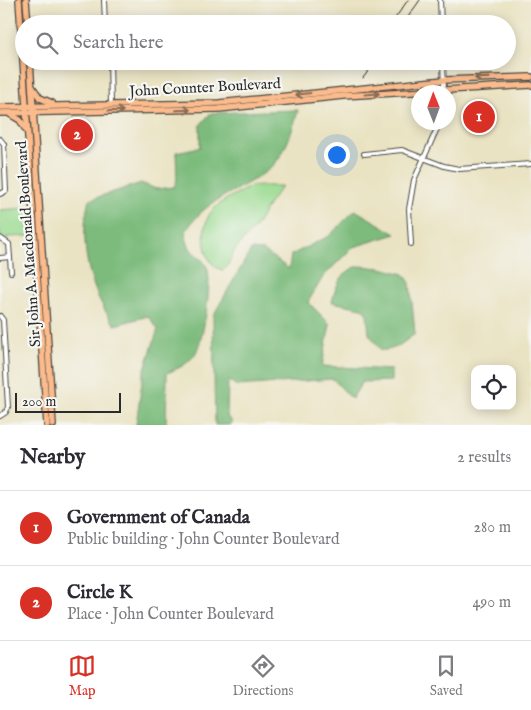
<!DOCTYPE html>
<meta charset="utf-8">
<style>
body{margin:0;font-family:"IM FELL English",serif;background:#f2f2f3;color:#2b2b33}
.controls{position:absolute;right:15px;bottom:15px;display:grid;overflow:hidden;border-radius:10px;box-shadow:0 2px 12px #0003}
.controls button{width:45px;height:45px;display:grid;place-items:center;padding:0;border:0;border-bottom:1px solid #e1e1e2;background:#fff;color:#2b2b33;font:25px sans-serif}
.compass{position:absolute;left:411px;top:85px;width:45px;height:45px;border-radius:50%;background:#fff;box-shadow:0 2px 12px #0003;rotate:359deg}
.scale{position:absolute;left:15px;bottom:12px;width:106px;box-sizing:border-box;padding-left:5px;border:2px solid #2b2b2b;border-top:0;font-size:14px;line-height:18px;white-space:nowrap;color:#2b2b2b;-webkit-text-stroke:4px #f6f6f2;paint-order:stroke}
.you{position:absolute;left:336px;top:154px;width:18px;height:18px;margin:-12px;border:4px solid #fff;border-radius:50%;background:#1a73e8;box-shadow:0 0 0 8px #1a73e833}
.badge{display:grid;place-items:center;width:32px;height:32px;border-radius:50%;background:#d93025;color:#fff;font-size:16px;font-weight:700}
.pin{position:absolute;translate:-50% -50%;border:2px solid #fff;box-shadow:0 1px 5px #0006}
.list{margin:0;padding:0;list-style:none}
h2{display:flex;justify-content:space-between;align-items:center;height:65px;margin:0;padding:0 20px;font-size:21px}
h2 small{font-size:16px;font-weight:400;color:#7c7c81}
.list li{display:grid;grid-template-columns:32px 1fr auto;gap:15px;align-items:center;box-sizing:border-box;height:75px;padding:0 20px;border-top:1px solid #e1e1e2}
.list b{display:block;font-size:19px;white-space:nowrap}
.list p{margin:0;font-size:16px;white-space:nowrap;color:#7c7c81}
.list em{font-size:16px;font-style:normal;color:#7c7c81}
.icon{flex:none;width:28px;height:28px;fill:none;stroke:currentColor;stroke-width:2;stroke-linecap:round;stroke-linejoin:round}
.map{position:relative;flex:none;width:531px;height:425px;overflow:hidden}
.search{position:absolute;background:#fff;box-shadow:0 2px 12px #0003;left:15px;right:15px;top:15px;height:55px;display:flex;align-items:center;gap:12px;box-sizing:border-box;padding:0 18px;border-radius:28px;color:#7c7c81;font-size:19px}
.sheet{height:215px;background:#fff}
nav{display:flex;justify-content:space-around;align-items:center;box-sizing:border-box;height:70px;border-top:1px solid #e1e1e2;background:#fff;font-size:14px;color:#7c7c81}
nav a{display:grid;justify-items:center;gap:2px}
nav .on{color:#d93025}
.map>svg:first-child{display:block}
.green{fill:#9bdb91;stroke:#63835e}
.forest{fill:#7cbb7b;stroke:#547353}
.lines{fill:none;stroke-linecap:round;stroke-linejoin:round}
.minor-casing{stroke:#484742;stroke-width:6}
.primary-casing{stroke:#484742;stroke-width:8}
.minor{stroke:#fff;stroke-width:4}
.primary{stroke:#fbbb8c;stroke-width:5.5}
.rail{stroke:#2b2b2b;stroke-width:1}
.oneway{stroke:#896c57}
.labels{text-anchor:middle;stroke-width:4.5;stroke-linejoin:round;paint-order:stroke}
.street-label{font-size:15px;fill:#2b2b2b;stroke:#f6f6f2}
</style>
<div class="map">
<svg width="531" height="425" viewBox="0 0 531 425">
<rect width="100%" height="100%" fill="#f6f6f2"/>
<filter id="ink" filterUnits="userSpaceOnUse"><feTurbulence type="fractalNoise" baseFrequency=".02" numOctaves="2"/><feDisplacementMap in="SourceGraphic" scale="10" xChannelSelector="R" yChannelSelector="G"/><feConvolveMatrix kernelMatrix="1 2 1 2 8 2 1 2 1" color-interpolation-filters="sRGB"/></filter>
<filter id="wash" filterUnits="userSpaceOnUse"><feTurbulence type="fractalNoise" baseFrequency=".0096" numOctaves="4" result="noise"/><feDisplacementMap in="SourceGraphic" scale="20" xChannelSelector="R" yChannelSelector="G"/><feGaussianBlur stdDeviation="1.12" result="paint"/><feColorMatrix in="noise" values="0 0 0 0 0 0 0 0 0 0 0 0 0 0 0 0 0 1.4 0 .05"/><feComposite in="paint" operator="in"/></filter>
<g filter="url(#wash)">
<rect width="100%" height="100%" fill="#eae3c3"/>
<g class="green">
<path d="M 252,186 L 282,186 L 268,205 L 256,226 L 234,251 L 227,267 L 222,270 C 201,264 200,224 212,211 C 222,199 239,193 252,186 Z"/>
<path d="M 28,208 L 29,236 L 7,237 L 7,240 L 0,236 L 0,210 Z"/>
</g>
<g class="forest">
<path d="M 298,110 C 293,129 284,159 267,171 C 237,193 205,198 185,233 C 190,258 198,251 207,267 C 213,280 203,344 195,354 C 187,365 179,368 167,373 L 166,425 L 136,425 L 143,375 L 158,329 L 148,316 L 115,325 C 89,292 78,241 89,200 L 141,183 L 156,189 L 174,187 L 177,179 L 176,152 L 200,147 L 200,125 L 211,113 Z"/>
<path d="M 355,210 L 396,234 L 353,247 L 323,277 L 308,302 L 330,324 L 322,366 L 391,370 L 391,381 L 362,382 L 352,399 L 333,379 L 237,386 L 228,380 L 227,416 L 232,422 L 229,425 L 215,425 L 213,316 L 251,250 L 264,251 L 289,269 L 291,255 L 329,236 Z"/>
<path d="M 360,266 L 381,268 L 404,274 L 410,283 L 415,334 C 403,342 396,351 381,350 L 369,334 L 367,314 L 362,308 L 332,302 C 336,285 342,270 360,266 Z"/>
</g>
</g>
<g filter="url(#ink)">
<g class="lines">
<defs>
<g id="minor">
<path d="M 104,0 L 105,24"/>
<path d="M 440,0 L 441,24"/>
<path d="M 110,61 L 111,104"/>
<path d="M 443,61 L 444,91"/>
<path d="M 0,139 L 4,144 L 6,191 L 0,194"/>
<path d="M 364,154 L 402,150 L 444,166 L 459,169 L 531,164"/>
<path d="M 0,238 L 9,244 L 11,272"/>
<path d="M 411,244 L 409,209 L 414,180 L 440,122"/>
<path d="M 0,258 L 10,257"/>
<path d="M 0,316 L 3,320 L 8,407 L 6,412 L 0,416"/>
</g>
<g id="primary">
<path d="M 19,0 L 47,425"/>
<path d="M 26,0 L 28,24"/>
<path d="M 30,61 L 53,425"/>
<path d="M 33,88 L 40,98 L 52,103"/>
<path d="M 0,107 L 219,103 L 444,80 L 531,77"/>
<path d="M 0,113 L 219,109 L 343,96 L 531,85"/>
<path d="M 10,114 L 20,120 L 26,130"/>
</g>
</defs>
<use href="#minor" class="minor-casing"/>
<use href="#primary" class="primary-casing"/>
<use href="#minor" class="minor"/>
<use href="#primary" class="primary"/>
<g class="rail">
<path d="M 391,24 L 408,0"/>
<path d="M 403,24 L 420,0"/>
<path d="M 363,78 L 376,61"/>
</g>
</g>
<defs><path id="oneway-shaft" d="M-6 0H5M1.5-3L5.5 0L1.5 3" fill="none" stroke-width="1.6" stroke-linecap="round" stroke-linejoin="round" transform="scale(1.25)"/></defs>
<g class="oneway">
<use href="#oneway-shaft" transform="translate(482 78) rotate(178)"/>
<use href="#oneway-shaft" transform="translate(303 94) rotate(173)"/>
<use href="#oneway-shaft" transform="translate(372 94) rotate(-4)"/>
<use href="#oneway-shaft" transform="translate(183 110) rotate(-2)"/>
<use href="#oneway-shaft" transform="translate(116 111)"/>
</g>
</g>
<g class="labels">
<g class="street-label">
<text transform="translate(205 87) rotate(-3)" y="5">John Counter Boulevard</text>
<text transform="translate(28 244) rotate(-94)" y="5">Sir John A. Macdonald Boulevard</text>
</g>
</g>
</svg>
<div class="controls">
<button><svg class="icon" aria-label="locate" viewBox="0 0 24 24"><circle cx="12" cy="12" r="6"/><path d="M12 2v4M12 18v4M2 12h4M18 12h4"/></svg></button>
</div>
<svg class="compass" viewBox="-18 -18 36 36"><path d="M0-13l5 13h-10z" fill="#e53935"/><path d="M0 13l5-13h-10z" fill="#7c7c81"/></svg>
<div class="scale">200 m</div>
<div class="you"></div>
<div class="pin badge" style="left:479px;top:117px">1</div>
<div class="pin badge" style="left:77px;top:135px">2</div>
<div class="search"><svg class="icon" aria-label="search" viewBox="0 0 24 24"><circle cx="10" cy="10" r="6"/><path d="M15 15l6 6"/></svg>Search here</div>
</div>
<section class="sheet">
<h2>Nearby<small>2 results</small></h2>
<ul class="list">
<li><span class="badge">1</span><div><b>Government of Canada</b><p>Public building · John Counter Boulevard</p></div><em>280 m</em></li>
<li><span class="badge">2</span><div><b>Circle K</b><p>Place · John Counter Boulevard</p></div><em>490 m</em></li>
</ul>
</section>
<nav>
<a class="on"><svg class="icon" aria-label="map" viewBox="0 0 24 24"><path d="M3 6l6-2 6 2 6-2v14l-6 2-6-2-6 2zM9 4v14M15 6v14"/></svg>Map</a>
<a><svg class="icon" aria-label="directions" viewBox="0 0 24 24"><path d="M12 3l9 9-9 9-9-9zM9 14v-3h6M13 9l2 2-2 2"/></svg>Directions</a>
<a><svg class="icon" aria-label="saved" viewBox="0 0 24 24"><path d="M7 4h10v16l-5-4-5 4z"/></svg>Saved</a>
</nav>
